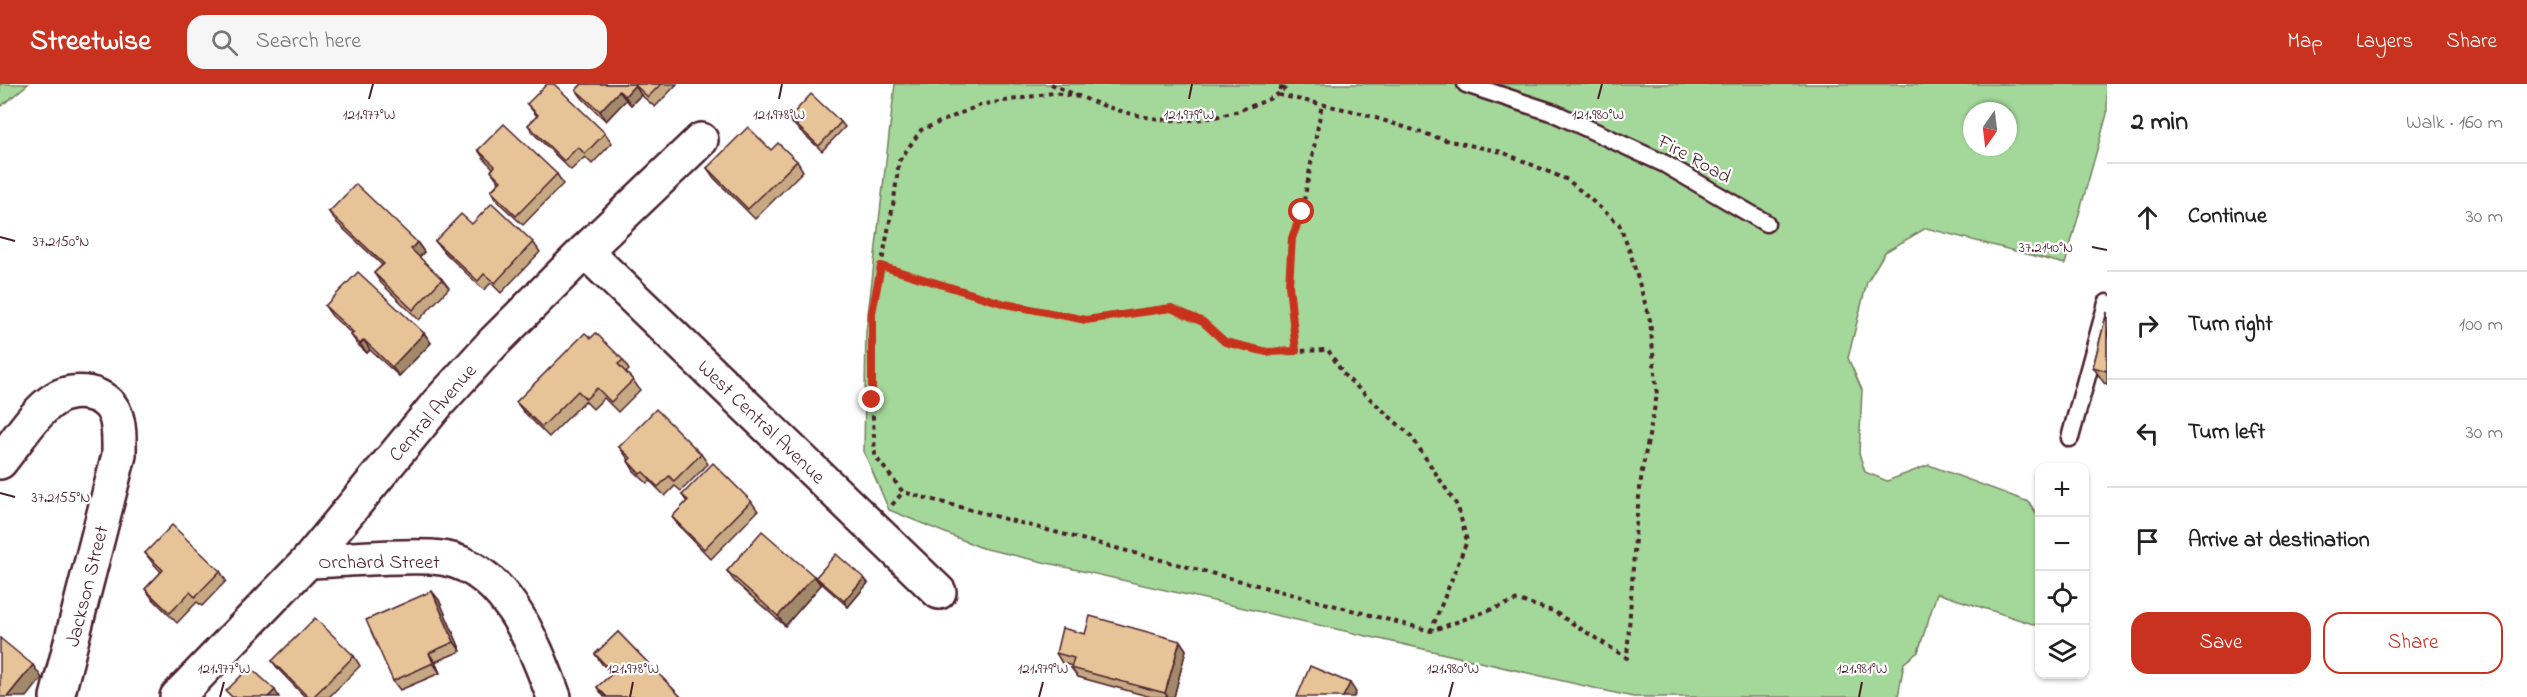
<!DOCTYPE html>
<meta charset="utf-8">
<style>
body{margin:0;font-family:"Indie Flower",sans-serif;background:#f6f6f6;color:#222}
.controls{position:absolute;right:18px;bottom:18px;display:grid;overflow:hidden;border-radius:12px;box-shadow:0 2px 4px #0004}
.controls button{width:54px;height:54px;display:grid;place-items:center;padding:0;border:0;border-bottom:2px solid #e0e0e0;background:#fff;color:#222;font:30px sans-serif}
.compass{position:absolute;left:1963px;top:18px;width:54px;height:54px;border-radius:50%;background:#fff;box-shadow:0 2px 4px #0004;rotate:194deg}
.stop{position:absolute;width:18px;height:18px;margin:-14px;border:4px solid #c8321e;border-radius:50%;background:#fff}
.stop.end{background:#c8321e;border-color:#fff;box-shadow:0 2px 6px #0008}
.list{margin:0;padding:0;list-style:none}
h2{display:flex;justify-content:space-between;align-items:center;height:78px;margin:0;padding:0 24px;font-size:26px}
h2 small{font-size:20px;font-weight:400;color:#767676}
.list li{display:grid;grid-template-columns:39px 1fr auto;gap:18px;align-items:center;box-sizing:border-box;height:108px;padding:0 24px;border-top:2px solid #e0e0e0}
.list b{display:block;font-size:22px;white-space:nowrap}
.list em{font-size:20px;font-style:normal;color:#767676}
.actions{display:flex;gap:12px;padding:18px 24px}
.actions a{flex:1;padding:14px 0;border:2px solid #c8321e;border-radius:18px;text-align:center;font-size:21px;color:#c8321e}
.actions .main{background:#c8321e;color:#fff}
.icon{flex:none;width:33px;height:33px;fill:none;stroke:currentColor;stroke-width:2;stroke-linecap:round;stroke-linejoin:round}
.map{position:relative;flex:none;width:2107px;height:613px;overflow:hidden}
header{display:flex;align-items:center;gap:36px;box-sizing:border-box;height:84px;padding:0 30px;background:#c8321e;color:#fff}
header strong{font-size:28px}
nav{display:flex;gap:33px;margin-inline-start:auto;font-size:21px}
.search{width:420px;height:54px;background:#f6f6f6;display:flex;align-items:center;gap:15px;box-sizing:border-box;padding:0 21px;border-radius:18px;color:#767676;font-size:22px}
main{display:flex}
aside{flex:1;background:#fff}
.map>svg:first-child{display:block}
.green{fill:#a4d89a;stroke:#777c62;stroke-width:1.5;fill-rule:evenodd}
.lines{fill:none;stroke-linecap:round;stroke-linejoin:round}
.service-casing{stroke:#4a1f2b;stroke-width:21}
.minor-casing{stroke:#4a1f2b;stroke-width:38}
.path{stroke:#4a1f2b;stroke-width:4;stroke-dasharray:4.5 4.5;stroke-linecap:butt}
.service{stroke:#fff;stroke-width:16}
.minor{stroke:#fff;stroke-width:33}
.wall{fill:#c6a983;stroke:#4a1f2b;stroke-width:1.5}
.shaded-wall{fill:#a1896a;stroke:#4a1f2b;stroke-width:1.5}
.building{fill:#e6c498;stroke:#4a1f2b;stroke-width:1.5}
.route{stroke:#c8321e;stroke-width:8}
.ticks{fill:none;stroke:#4a1f2b;stroke-width:2}
.labels{text-anchor:middle;stroke-width:4.5;stroke-linejoin:round;paint-order:stroke}
.street-label{font-size:20px;fill:#4a1f2b;stroke:#fff}
.ticks-label{font-size:15px;text-anchor:middle;fill:#4a1f2b;stroke:#fff;stroke-width:4.5;stroke-linejoin:round;paint-order:stroke}
</style>
<header>
<strong>Streetwise</strong>
<div class="search"><svg class="icon" aria-label="search" viewBox="0 0 24 24"><circle cx="10" cy="10" r="6"/><path d="M15 15l6 6"/></svg>Search here</div>
<nav><a>Map</a><a>Layers</a><a>Share</a></nav>
</header>
<main>
<div class="map">
<svg width="2107" height="613" viewBox="0 0 2107 613">
<rect width="100%" height="100%" fill="#fff"/>
<filter id="ink" filterUnits="userSpaceOnUse"><feTurbulence type="fractalNoise" baseFrequency=".0167" numOctaves="2"/><feDisplacementMap in="SourceGraphic" scale="12" xChannelSelector="R" yChannelSelector="G"/><feConvolveMatrix kernelMatrix="1 2 1 2 8 2 1 2 1" color-interpolation-filters="sRGB"/></filter>
<g filter="url(#ink)">
<g class="green">
<path d="M 0,0 L 28,0 L 0,23 Z"/>
<path d="M 895,0 L 2107,0 L 2107,30 L 2065,180 L 1926,144 L 1885,168 L 1867,198 L 1848,274 L 1862,306 L 1859,369 L 1865,388 L 1887,397 L 1929,381 L 2029,418 L 2039,434 L 2039,542 L 1937,509 L 1918,568 L 1904,579 L 1898,613 L 1633,613 L 982,464 L 889,426 L 864,368 L 866,248 ZM 1972,27 L 2008,27 L 2008,63 L 1972,63 Z"/>
</g>
<g class="lines">
<defs>
<g id="service">
<path d="M 1466,0 L 1554,29 L 1665,80 L 1766,139"/>
<path d="M 2070,354 L 2107,219"/>
</g>
<g id="minor">
<path d="M 585,167 L 939,508"/>
<path d="M 0,378 C 15,360 35,327 55,315 C 74,303 106,307 115,330 C 120,342 119,358 119,371 L 57,613"/>
<path d="M 308,477 C 349,476 391,471 432,473 C 503,476 533,557 554,613"/>
<path d="M 177,613 L 308,477 L 438,319 L 493,259 L 585,167 L 701,56"/>
</g>
</defs>
<use href="#service" class="service-casing"/>
<use href="#minor" class="minor-casing"/>
<g class="path">
<path d="M 1051,0 C 1115,29 1176,51 1246,24 C 1262,18 1277,14 1289,0"/>
<path d="M 1079,13 L 1053,9 L 980,21 L 921,46 L 899,77 L 894,116 L 872,229 L 872,316 L 875,372 L 903,408 L 1431,547 L 1518,516 L 1553,527 L 1627,574 L 1636,439 L 1642,387 L 1657,311 L 1650,236 L 1630,168 L 1619,140 L 1568,96 L 1502,68 L 1445,56 L 1357,28 L 1279,11 L 1282,0"/>
<path d="M 881,182 L 1005,220 L 1085,235 L 1171,223 L 1203,238 L 1225,258 L 1267,268 L 1328,266 L 1345,292 L 1411,352 L 1458,423 L 1467,457 L 1431,547"/>
<path d="M 1296,267 L 1289,201 L 1291,154 L 1302,128 L 1322,20"/>
<path d="M 892,421 L 903,408"/>
</g>
<use href="#service" class="service"/>
<use href="#minor" class="minor"/>
</g>
<g class="wall">
<path d="M 582,0 L 677,0 L 655,23 L 641,11 L 631,21 L 626,16 L 606,37 L 583,15 L 576,6 Z"/>
<path d="M 527,20 L 605,49 L 612,59 L 592,80 L 585,73 L 571,86 L 535,51 L 528,41 L 537,32 Z"/>
<path d="M 789,34 L 841,38 L 845,43 L 822,67 L 792,39 Z"/>
<path d="M 478,66 L 557,90 L 563,100 L 523,141 L 497,117 L 491,107 L 499,98 L 491,87 L 493,84 L 485,76 Z"/>
<path d="M 771,66 L 797,77 L 803,87 L 755,135 L 714,94 L 707,84 Z"/>
<path d="M 329,128 L 417,158 L 424,168 L 419,173 L 442,195 L 449,204 L 419,236 L 381,199 L 374,189 L 382,181 L 336,138 Z"/>
<path d="M 472,140 L 533,158 L 540,168 L 501,209 L 491,199 L 484,206 L 442,166 L 435,157 Z"/>
<path d="M 325,222 L 424,249 L 431,259 L 399,292 L 370,266 L 367,269 L 358,261 L 351,251 L 352,250 L 332,232 Z"/>
<path d="M 2107,228 L 2107,300 L 2104,299 L 2093,283 Z"/>
<path d="M 591,254 L 623,276 L 629,286 L 626,289 L 633,296 L 640,306 L 618,328 L 604,314 L 593,325 L 585,317 L 549,353 L 523,327 L 516,318 Z"/>
<path d="M 619,363 L 701,370 L 708,380 L 681,407 L 675,402 L 665,412 L 650,397 L 647,399 L 634,387 L 628,377 L 629,376 Z"/>
<path d="M 682,411 L 751,417 L 758,427 L 711,475 L 679,442 L 672,433 L 687,418 Z"/>
<path d="M 145,469 L 220,487 L 226,497 L 202,522 L 197,518 L 177,539 L 152,514 L 145,505 L 161,488 L 152,478 Z"/>
<path d="M 727,487 L 814,492 L 821,501 L 785,542 L 734,497 Z"/>
<path d="M 816,493 L 864,494 L 868,499 L 848,523 L 820,498 Z"/>
<path d="M 439,516 L 461,567 L 435,578 L 440,589 L 400,606 L 393,597 Z"/>
<path d="M 618,548 L 681,613 L 604,613 L 597,603 L 612,590 L 602,580 L 595,570 Z"/>
<path d="M 1085,550 L 1180,557 L 1186,566 L 1174,613 L 1151,613 L 1078,593 L 1071,584 L 1072,582 L 1062,579 L 1056,569 Z"/>
<path d="M 354,572 L 360,582 L 329,613 L 305,613 L 279,586 L 272,577 Z"/>
</g>
<g class="shaded-wall">
<path d="M 635,1 L 641,11 L 631,21 L 625,12 Z"/>
<path d="M 619,7 L 626,16 L 606,37 L 600,27 Z"/>
<path d="M 417,158 L 424,168 L 418,175 L 411,165 Z"/>
<path d="M 424,249 L 431,259 L 399,292 L 392,283 Z"/>
<path d="M 364,256 L 370,266 L 367,269 L 360,260 Z"/>
<path d="M 814,492 L 821,501 L 785,542 L 778,532 Z"/>
<path d="M 864,494 L 868,499 L 848,523 L 844,517 Z"/>
<path d="M 432,507 L 439,516 L 461,567 L 454,558 Z"/>
<path d="M 1180,557 L 1186,566 L 1174,613 L 1168,613 L 1165,609 Z"/>
<path d="M 429,569 L 435,578 L 440,589 L 433,579 Z"/>
<path d="M 33,581 L 42,594 L 27,613 L 7,613 Z"/>
<path d="M 1350,599 L 1356,608 L 1354,613 L 1343,613 Z"/>
<path d="M 275,606 L 279,613 L 268,613 Z"/>
</g>
<g class="building">
<path d="M 547,0 L 554,0 L 605,49 L 585,70 L 578,63 L 564,77 L 528,41 L 538,31 L 527,20 Z"/>
<path d="M 582,0 L 661,0 L 648,13 L 635,1 L 625,12 L 619,7 L 600,27 L 576,6 Z"/>
<path d="M 811,10 L 841,38 L 819,62 L 789,34 Z"/>
<path d="M 504,40 L 557,90 L 516,132 L 491,107 L 501,97 L 491,87 L 495,82 L 478,66 Z"/>
<path d="M 748,43 L 771,66 L 778,59 L 797,77 L 748,125 L 707,84 Z"/>
<path d="M 356,100 L 417,158 L 411,165 L 442,195 L 413,226 L 374,189 L 384,180 L 329,128 Z"/>
<path d="M 492,119 L 533,158 L 495,199 L 484,190 L 478,197 L 435,157 L 461,130 L 472,140 Z"/>
<path d="M 358,188 L 424,249 L 392,283 L 364,256 L 360,260 L 351,251 L 354,249 L 325,222 Z"/>
<path d="M 2107,228 L 2107,287 L 2093,283 Z"/>
<path d="M 585,249 L 591,254 L 596,249 L 623,276 L 618,280 L 633,296 L 611,318 L 597,304 L 586,315 L 578,307 L 542,343 L 516,318 Z"/>
<path d="M 656,325 L 701,370 L 674,397 L 669,392 L 658,403 L 643,388 L 640,390 L 628,377 L 631,374 L 619,363 Z"/>
<path d="M 713,379 L 751,417 L 704,465 L 672,433 L 688,416 L 682,411 Z"/>
<path d="M 172,441 L 220,487 L 195,513 L 190,508 L 170,529 L 145,505 L 163,486 L 145,469 Z"/>
<path d="M 762,447 L 814,492 L 778,532 L 727,487 Z"/>
<path d="M 836,470 L 864,494 L 844,517 L 816,493 Z"/>
<path d="M 432,507 L 454,558 L 429,569 L 433,579 L 393,597 L 366,536 Z"/>
<path d="M 1090,532 L 1180,557 L 1165,609 L 1071,584 L 1074,574 L 1056,569 L 1062,544 L 1085,550 Z"/>
<path d="M 315,534 L 354,572 L 313,613 L 308,613 L 272,577 Z"/>
<path d="M 618,548 L 680,612 L 679,613 L 607,613 L 597,603 L 613,589 L 595,570 Z"/>
<path d="M 0,554 L 33,581 L 7,613 L 0,613 Z"/>
<path d="M 1310,582 L 1350,599 L 1343,613 L 1297,613 Z"/>
<path d="M 250,583 L 275,606 L 268,613 L 232,613 L 226,607 Z"/>
</g>
</g>
<g class="lines" filter="url(#ink)">
<path class="route" d="M 872,316 L 872,229 L 881,182 L 1005,220 L 1086,236 L 1171,224 L 1203,238 L 1225,258 L 1267,268 L 1296,267 L 1289,201 L 1292,154 L 1302,128"/>
</g>
<path class="ticks" d="M 369,15 L 373,0M 779,15 L 782,0M 1189,15 L 1192,0M 1598,15 L 1602,0M 0,153 L 15,157M 2092,163 L 2107,166M 0,409 L 15,413M 220,613 L 224,598M 630,613 L 633,598M 1039,613 L 1043,598M 1449,613 L 1453,598M 1859,613 L 1862,598"/>
<g class="labels">
<g class="street-label">
<text transform="translate(1695 74) rotate(29)" y="7">Fire Road</text>
<text transform="translate(432 328) rotate(-49)" y="7">Central Avenue</text>
<text transform="translate(762 337) rotate(44)" y="7">West Central Avenue</text>
<text x="379" y="484">Orchard Street</text>
<text transform="translate(86 502) rotate(-76)" y="7">Jackson Street</text>
</g>
</g>
<g class="ticks-label">
<text x="369" y="35">121.977°W</text>
<text x="779" y="35">121.978°W</text>
<text x="1189" y="35">121.979°W</text>
<text x="1598" y="35">121.980°W</text>
<text x="61" y="162">37.2150°N</text>
<text x="2046" y="168">37.2140°N</text>
<text x="61" y="418">37.2155°N</text>
<text x="224" y="589">121.977°W</text>
<text x="633" y="589">121.978°W</text>
<text x="1043" y="589">121.979°W</text>
<text x="1453" y="589">121.980°W</text>
<text x="1862" y="589">121.981°W</text>
</g>
</svg>
<div class="controls">
<button>+</button>
<button>−</button>
<button><svg class="icon" aria-label="locate" viewBox="0 0 24 24"><circle cx="12" cy="12" r="6"/><path d="M12 2v4M12 18v4M2 12h4M18 12h4"/></svg></button>
<button><svg class="icon" aria-label="layers" viewBox="0 0 24 24"><path d="M12 4l9 5-9 5-9-5zM3 14l9 5 9-5"/></svg></button>
</div>
<svg class="compass" viewBox="-18 -18 36 36"><path d="M0-13l5 13h-10z" fill="#e53935"/><path d="M0 13l5-13h-10z" fill="#767676"/></svg>
<div class="stop" style="left:1302px;top:128px"></div>
<div class="stop end" style="left:872px;top:316px"></div>
</div>
<aside>
<h2>2 min<small>Walk · 160 m</small></h2>
<ul class="list">
<li><svg class="icon" aria-label="ahead" viewBox="0 0 24 24"><path d="M12 20V5M6 11l6-6 6 6"/></svg><div><b>Continue</b></div><em>30 m</em></li>
<li><svg class="icon" aria-label="right" viewBox="0 0 24 24"><path d="M7 20v-9h11M14 6l5 5-5 5"/></svg><div><b>Turn right</b></div><em>100 m</em></li>
<li><svg class="icon" aria-label="left" viewBox="0 0 24 24"><path d="M17 20v-9H6M10 6l-5 5 5 5"/></svg><div><b>Turn left</b></div><em>30 m</em></li>
<li><svg class="icon" aria-label="arrive" viewBox="0 0 24 24"><path d="M6 21V4h12l-3 4 3 4H6"/></svg><div><b>Arrive at destination</b></div></li>
</ul>
<div class="actions"><a class="main">Save</a><a>Share</a></div>
</aside>
</main>
